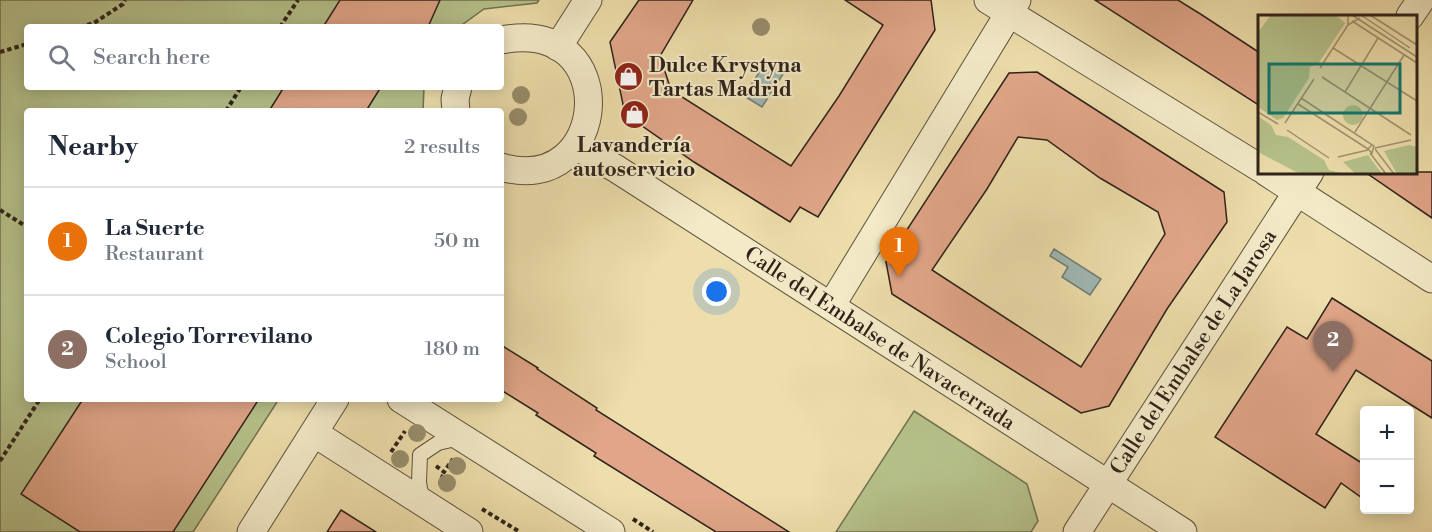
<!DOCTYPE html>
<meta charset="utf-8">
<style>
body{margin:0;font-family:"Libre Bodoni",serif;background:#f2f2f3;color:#1f2937}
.controls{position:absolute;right:18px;bottom:18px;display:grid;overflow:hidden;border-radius:6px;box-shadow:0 3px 15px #0003}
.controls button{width:54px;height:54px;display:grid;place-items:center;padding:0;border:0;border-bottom:2px solid #e0e1e3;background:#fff;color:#1f2937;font:30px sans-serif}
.you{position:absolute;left:717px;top:292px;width:21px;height:21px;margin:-15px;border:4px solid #fff;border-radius:50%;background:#1a73e8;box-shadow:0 0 0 9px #1a73e833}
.badge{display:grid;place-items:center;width:39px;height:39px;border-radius:50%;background:#d93025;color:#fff;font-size:20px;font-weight:700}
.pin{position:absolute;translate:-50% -50px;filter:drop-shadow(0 2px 3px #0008)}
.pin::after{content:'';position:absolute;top:32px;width:21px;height:18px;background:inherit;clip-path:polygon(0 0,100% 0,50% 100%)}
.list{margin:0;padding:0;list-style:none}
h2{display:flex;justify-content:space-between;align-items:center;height:78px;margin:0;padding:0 24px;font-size:26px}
h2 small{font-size:20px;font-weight:400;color:#747a83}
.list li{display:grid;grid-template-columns:39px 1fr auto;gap:18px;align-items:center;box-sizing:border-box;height:108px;padding:0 24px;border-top:2px solid #e0e1e3}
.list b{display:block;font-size:22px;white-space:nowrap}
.list p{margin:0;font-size:20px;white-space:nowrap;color:#747a83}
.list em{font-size:20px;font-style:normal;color:#747a83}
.icon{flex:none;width:33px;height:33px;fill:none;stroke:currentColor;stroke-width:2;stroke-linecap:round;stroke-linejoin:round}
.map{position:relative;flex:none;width:1432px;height:532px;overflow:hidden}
.search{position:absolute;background:#fff;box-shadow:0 3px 15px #0003;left:24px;top:24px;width:480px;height:66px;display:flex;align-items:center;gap:15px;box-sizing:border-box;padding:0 21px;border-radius:6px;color:#747a83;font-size:22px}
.panel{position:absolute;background:#fff;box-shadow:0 3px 15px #0003;left:24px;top:108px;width:480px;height:294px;border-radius:6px}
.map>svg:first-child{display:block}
.green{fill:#b6c28b;stroke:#727253;stroke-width:1.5}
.water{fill:#9fb9b5;stroke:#727d77;stroke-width:1.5}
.building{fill:#e1a689;stroke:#2f231b;stroke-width:1.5;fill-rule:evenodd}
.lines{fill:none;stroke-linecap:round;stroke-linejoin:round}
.lane-casing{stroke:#5e523f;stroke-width:16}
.street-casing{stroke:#5e523f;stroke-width:29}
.path{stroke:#2f231b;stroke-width:4;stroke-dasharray:4.5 3;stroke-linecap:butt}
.lane{stroke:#f3eac8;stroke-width:14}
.street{stroke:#f3eac8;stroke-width:27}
.tree{fill:#978d6b}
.labels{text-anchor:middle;stroke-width:4.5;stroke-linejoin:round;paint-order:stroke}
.poi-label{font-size:21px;font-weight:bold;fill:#2f231b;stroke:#f3eac8;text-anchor:start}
.street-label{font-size:21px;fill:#2f231b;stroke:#f3eac8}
.inset-road{fill:none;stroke:#a19371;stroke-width:1.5}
.view{fill:#0f766e;fill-opacity:0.15;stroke:#0f766e;stroke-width:3}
.inset-edge{fill:none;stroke:#2f231b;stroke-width:3}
</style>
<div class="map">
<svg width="1432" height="532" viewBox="0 0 1432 532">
<rect width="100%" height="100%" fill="#eddeab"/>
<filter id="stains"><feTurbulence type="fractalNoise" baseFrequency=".00333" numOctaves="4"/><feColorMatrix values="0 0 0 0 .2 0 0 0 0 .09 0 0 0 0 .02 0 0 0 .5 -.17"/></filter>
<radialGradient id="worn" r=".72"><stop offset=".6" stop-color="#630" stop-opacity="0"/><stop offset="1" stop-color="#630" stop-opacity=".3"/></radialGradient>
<g class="green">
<path d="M 0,0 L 539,0 L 537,3 L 484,9 L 459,27 L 27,27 L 27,87 L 424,87 L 423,111 L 27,111 L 27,399 L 279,399 L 193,532 L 0,532 Z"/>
<path d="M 914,411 L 1027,484 L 1038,521 L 1031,532 L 836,532 Z"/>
</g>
<g class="water">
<path d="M 765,63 L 783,74 L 762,107 L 744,96 Z"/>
<path d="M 1054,249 L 1101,279 L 1090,295 L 1062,277 L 1068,267 L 1050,256 Z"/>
</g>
<g class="building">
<path d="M 340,0 L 440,0 L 428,27 L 323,27 Z"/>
<path d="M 639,0 L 693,0 L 660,56 L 671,90 L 791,166 L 839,96 L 883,25 L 845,0 L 931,0 L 935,30 L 818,217 L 800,207 L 790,222 L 694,162 L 625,114 L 610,42 Z"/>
<path d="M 1095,0 L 1178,0 L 1202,15 L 1260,53 L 1260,106 Z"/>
<path d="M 1037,72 L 1224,192 L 1227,222 L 1167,309 L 1109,406 L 1081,413 L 892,294 L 886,262 L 1009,73 ZM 1018,137 L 1047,140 L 1100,178 L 1158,212 L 1165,234 L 1081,367 L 932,270 L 987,189 Z"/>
<path d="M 284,87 L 381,87 L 366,111 L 269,111 Z"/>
<path d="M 1365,172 L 1432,172 L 1432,218 Z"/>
<path d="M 1332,298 L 1432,361 L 1432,418 L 1356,370 L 1316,434 L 1365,465 L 1365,500 L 1341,483 L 1325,508 L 1215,437 L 1287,327 L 1307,339 Z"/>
<path d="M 501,345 L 538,368 L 537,369 L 597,408 L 596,410 L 789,532 L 716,532 L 594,456 L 596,453 L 536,415 L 538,413 L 501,390 Z"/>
<path d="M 83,399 L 259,399 L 173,532 L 80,532 L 21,494 Z"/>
<path d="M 341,510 L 376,532 L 327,532 Z"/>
</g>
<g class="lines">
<defs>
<path id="lane" d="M 422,501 L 419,482 L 420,455 L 438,443 L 460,438"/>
<g id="street">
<path d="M 988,0 L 1260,168"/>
<path d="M 1410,16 L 1421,0"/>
<path d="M 501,40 C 625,16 610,199 501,167"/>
<path d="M 558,47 L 588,0"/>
<path d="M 456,111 L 455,99 L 458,87"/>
<path d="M 576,146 L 615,168 L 1183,532"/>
<path d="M 1266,172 L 1432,279"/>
<path d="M 831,306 L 1017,0"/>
<path d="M 401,399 L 611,532"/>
<path d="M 314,433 L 469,532"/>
<path d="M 251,532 L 335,399"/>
<path d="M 1077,532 L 1310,172"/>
</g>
</defs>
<use href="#lane" class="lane-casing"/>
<use href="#street" class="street-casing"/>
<g class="path">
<path d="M 80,27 L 94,23 L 123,4 L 125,0"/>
<path d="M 280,27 L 298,0"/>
<path d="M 0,52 L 27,44"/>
<path d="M 226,111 L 241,87"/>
<path d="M 0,210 L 27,227"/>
<path d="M 391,452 L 405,431"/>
<path d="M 0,461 L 40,399"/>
<path d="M 436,466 L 444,472 L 453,459"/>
<path d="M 443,484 L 440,483 L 444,472"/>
<path d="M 482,509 L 520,532"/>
<path d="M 633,519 L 653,532"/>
</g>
<use href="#lane" class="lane"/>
<use href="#street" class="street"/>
</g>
<g class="tree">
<circle cx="761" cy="27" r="9"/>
<circle cx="521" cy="95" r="9"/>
<circle cx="518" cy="117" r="9"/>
<circle cx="417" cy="433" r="9"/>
<circle cx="400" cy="459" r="9"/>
<circle cx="457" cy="466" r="9"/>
<circle cx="447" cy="483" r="9"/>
</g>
<defs>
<symbol id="shop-disc" viewBox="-11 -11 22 22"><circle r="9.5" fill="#8f2418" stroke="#f3eac8"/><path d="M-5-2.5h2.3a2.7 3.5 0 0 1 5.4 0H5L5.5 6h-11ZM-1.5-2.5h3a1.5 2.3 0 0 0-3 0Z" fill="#fff"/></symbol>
</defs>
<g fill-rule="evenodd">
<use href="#shop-disc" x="612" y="60" width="33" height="33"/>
<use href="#shop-disc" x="618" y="98" width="33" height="33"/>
</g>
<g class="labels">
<g class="poi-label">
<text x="649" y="72">Dulce Krystyna<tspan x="649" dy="24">Tartas Madrid</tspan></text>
<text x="634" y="152" text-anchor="middle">Lavandería<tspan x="634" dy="24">autoservicio</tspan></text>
</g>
<g class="street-label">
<text transform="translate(880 338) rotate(33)" y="7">Calle del Embalse de Navacerrada</text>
<text transform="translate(1193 352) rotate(-57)" y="7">Calle del Embalse de La Jarosa</text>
</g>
</g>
<g transform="translate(1258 15)">
<rect width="159" height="159" fill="#eddeab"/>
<path d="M 13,0 L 78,0 L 87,8 L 60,49 L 52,52 L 51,63 L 25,103 L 19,105 L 0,92 L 0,17 ZM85 100a10 10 0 1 1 20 0a10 10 0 1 1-20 0ZM 0,101 L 13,110 L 18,120 L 30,122 L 66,145 L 71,155 L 86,159 L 42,159 L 0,137 ZM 151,130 L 159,132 L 159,159 L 139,159 L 126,136 ZM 110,140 L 124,159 L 98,159 L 85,147 Z" fill="#b6c28b"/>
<path class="inset-road" d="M 90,0 L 90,10 L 102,3M 94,0 L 159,42M 103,0 L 152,33M 112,0 L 159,30M 94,6 L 159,48M 75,33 L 159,86M 62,53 L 90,10M 64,62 L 153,120M 87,77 L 120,23M 43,83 L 116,131 L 114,138 L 110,134 L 114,130M 40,89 L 110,134M 0,97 L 20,109M 27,108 L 56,64M 29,115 L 71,143M 97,117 L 146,40M 117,133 L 153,125M 117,134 L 136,159M 112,138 L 128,159M 80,142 L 110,135"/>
<path class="view" d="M 11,49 L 142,49 L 142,98 L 11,98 Z"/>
<rect width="159" height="159" class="inset-edge"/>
</g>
<rect width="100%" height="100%" filter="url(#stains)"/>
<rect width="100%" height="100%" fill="url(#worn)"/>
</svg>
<div class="controls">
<button>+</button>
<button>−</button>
</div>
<div class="you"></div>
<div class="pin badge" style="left:899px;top:277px;background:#e8710a">1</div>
<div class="pin badge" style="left:1333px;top:371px;background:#8d6e63">2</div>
<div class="search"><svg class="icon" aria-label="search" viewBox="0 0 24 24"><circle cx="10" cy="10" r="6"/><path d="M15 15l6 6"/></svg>Search here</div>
<section class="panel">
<h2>Nearby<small>2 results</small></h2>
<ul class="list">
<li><span class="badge" style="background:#e8710a">1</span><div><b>La Suerte</b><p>Restaurant</p></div><em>50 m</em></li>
<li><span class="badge" style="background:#8d6e63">2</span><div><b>Colegio Torrevilano</b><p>School</p></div><em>180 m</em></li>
</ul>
</section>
</div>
